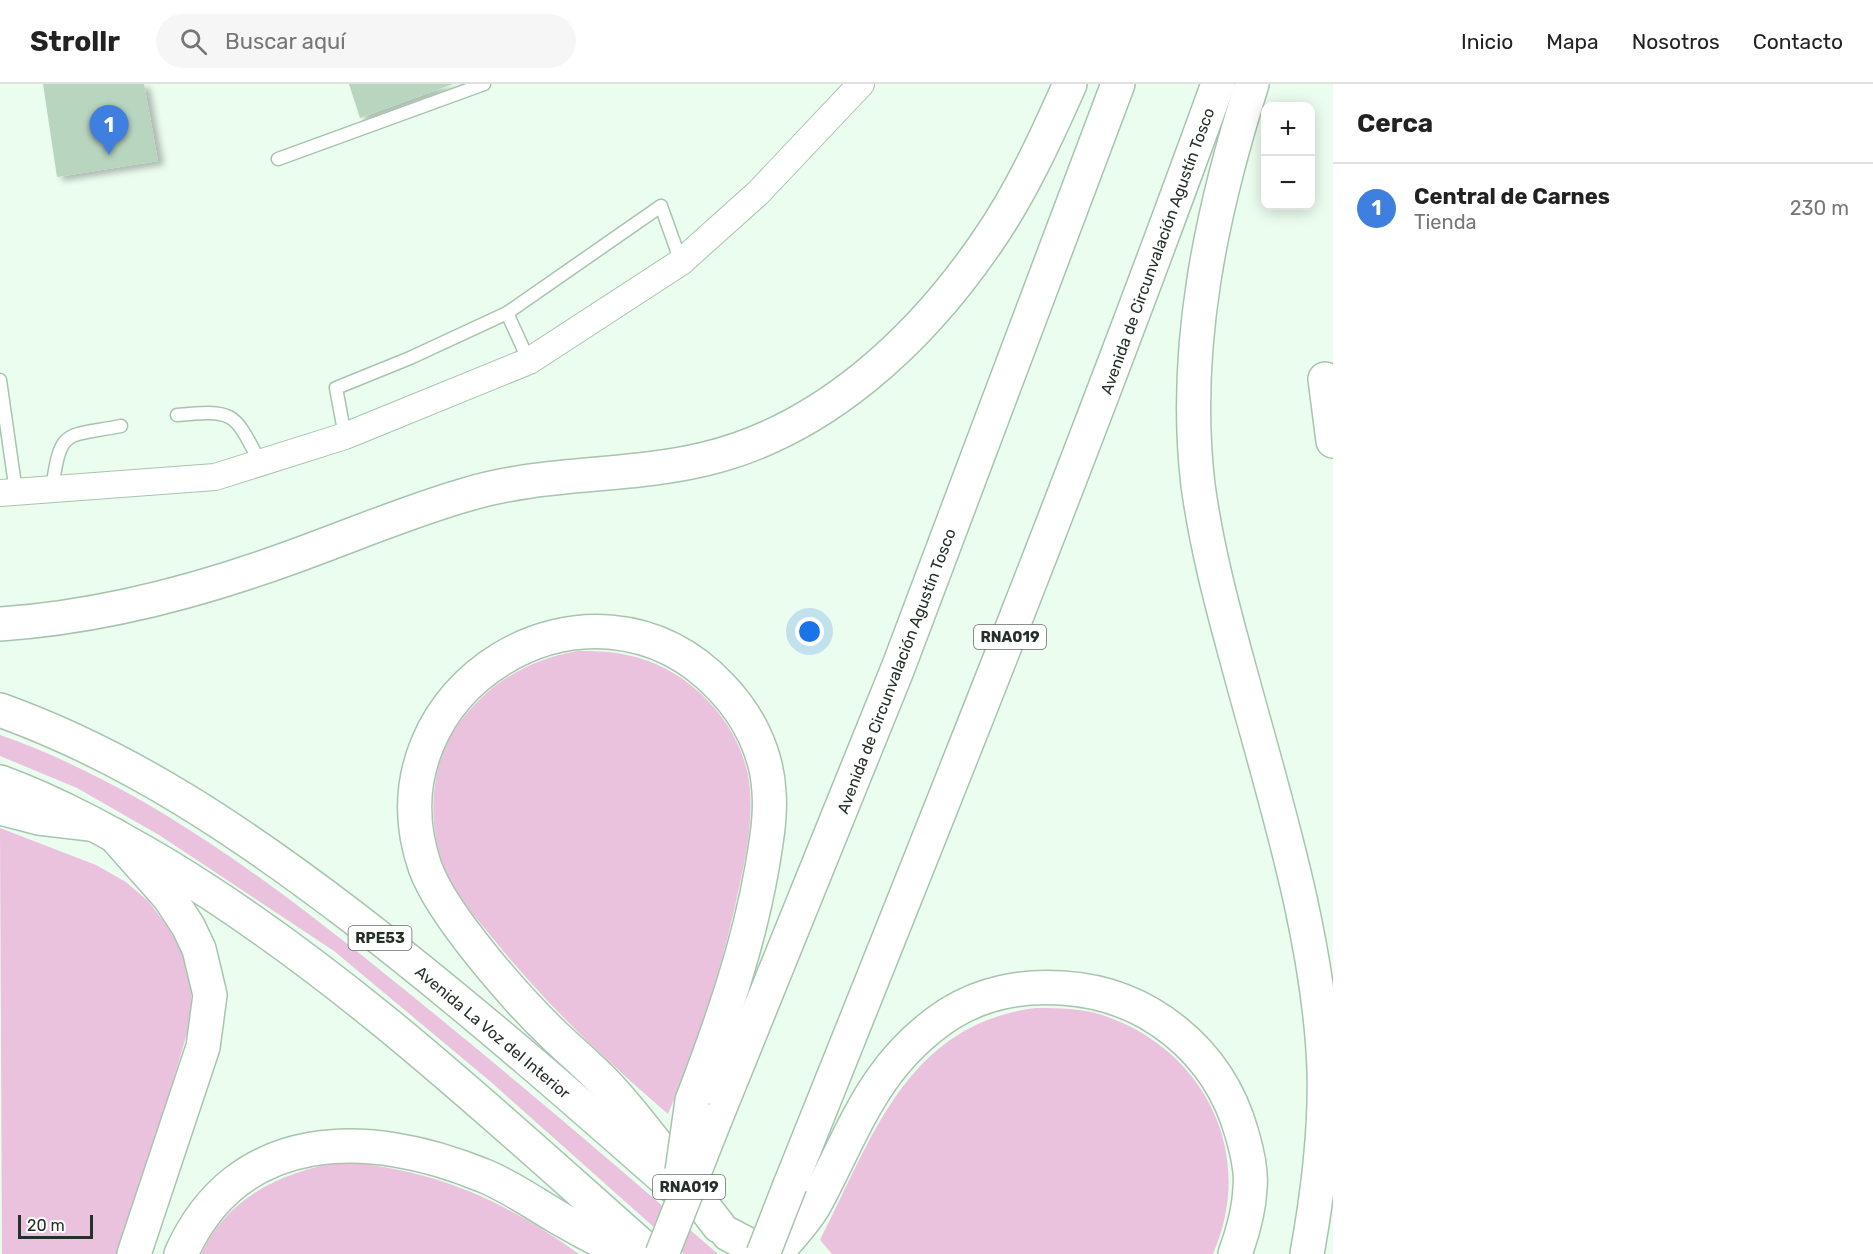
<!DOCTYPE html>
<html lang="es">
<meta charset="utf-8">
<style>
body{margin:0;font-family:Rubik,sans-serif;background:#f6f6f6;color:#222}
.controls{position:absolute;right:18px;top:18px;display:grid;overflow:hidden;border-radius:12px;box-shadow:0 3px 15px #0003}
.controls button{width:54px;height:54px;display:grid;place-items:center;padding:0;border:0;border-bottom:2px solid #e0e0e0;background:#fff;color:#222;font:30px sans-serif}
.scale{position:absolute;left:18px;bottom:15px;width:75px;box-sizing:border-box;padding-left:6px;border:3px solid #253028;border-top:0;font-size:16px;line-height:21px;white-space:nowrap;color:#253028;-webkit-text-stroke:4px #fff;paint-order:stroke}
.you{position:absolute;left:810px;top:548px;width:21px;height:21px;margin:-15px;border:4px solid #fff;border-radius:50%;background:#1a73e8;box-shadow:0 0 0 9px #1a73e833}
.badge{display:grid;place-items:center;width:39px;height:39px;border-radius:50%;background:#951e7b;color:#fff;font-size:20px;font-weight:700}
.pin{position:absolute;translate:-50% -50px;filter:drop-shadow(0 2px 3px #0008)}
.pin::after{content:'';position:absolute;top:32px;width:21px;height:18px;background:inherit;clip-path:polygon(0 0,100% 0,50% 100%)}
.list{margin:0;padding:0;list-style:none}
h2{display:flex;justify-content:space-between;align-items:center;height:78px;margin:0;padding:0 24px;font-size:26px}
h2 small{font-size:20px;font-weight:400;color:#767676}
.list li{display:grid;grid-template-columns:39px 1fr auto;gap:18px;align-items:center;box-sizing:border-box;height:90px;padding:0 24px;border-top:2px solid #e0e0e0}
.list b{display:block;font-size:22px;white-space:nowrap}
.list p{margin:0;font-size:20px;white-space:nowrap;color:#767676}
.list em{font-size:20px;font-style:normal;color:#767676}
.icon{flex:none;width:33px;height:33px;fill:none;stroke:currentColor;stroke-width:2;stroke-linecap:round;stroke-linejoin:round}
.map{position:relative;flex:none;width:1333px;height:1170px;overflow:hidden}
header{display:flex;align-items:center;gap:36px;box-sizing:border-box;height:84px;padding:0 30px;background:#fff;border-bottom:2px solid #e0e0e0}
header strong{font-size:28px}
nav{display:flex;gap:33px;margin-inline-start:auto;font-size:21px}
.search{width:420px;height:54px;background:#f6f6f6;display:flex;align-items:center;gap:15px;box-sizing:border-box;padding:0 21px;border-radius:33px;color:#767676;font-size:22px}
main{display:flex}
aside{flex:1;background:#fff}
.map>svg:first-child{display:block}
.green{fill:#ebc2dd}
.building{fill:#b8d5bf;filter:url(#shadow)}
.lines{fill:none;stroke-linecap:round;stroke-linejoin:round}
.lane-casing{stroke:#a7c4ae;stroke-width:15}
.street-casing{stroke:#a7c4ae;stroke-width:28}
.secondary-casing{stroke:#a7c4ae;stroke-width:36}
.primary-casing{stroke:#a7c4ae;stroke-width:36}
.highway-casing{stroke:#a7c4ae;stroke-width:36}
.lane{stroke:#fff;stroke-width:12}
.street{stroke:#fff;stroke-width:26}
.secondary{stroke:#fff;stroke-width:33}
.primary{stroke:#fff;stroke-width:33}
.highway{stroke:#fff;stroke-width:33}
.highway-bridge-casing{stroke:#a7c4ae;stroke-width:36;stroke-linecap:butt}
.highway-bridge{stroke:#fff;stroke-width:33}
.labels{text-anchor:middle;stroke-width:5;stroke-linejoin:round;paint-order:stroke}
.shield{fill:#fff;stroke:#666e68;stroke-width:1.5}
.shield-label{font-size:15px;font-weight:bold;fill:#253028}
.street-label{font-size:16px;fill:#253028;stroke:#fff}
</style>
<header>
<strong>Strollr</strong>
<div class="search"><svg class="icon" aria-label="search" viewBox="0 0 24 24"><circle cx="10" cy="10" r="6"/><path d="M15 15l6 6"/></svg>Buscar aquí</div>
<nav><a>Inicio</a><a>Mapa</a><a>Nosotros</a><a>Contacto</a></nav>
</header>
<main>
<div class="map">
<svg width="1333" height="1170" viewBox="0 0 1333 1170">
<defs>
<filter id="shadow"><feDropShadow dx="6" dy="4" stdDeviation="3" flood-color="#0004"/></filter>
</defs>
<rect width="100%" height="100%" fill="#ebfdef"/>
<g class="green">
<path d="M 577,567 C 593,567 610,567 627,571 C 689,583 745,641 750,706 C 753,744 744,781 736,818 C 720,890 697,962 668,1030 C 605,976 547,921 495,857 C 477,835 456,812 445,786 C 427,743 429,680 457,642 C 487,600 527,576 577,567 Z"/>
<path d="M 0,651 C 151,704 282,807 405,906 C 511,992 615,1080 718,1170 L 684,1170 L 491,998 L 334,867 L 159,751 L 77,704 L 0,672 Z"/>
<path d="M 0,744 L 96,781 L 126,798 L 149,818 L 167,842 L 189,880 L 192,898 L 190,939 L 122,1170 L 2,1170 Z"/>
<path d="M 1035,924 C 1059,924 1085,924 1108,933 C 1207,969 1256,1072 1213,1170 L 832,1170 L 820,1156 C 872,1055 906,941 1035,924 Z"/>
<path d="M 342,1078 C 435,1085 503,1116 579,1170 L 201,1170 C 227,1113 283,1087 342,1078 Z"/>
</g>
<g class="building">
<path d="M 43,0 L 144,0 L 158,77 L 57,93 Z"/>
<path d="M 349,0 L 453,0 L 360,34 Z"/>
</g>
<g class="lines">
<defs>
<g id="lane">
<path d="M 278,75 L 484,0"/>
<path d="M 507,229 L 529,277"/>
<path d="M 0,296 L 16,408"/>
<path d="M 177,331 C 236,325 234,329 261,380"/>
<path d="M 345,352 L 336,304 L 410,274 L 507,229 L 661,122 L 681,178"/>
<path d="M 52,405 C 61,344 63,353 121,342"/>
</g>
<path id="street" d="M 0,409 L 215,393 L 345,352 L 529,277 L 681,178 L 758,109 L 861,0"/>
<g id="secondary">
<path d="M 1325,295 L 1333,357"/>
<path d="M 0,724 L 39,734 L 90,740"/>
</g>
<g id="primary">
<path d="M 0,626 C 131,673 244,750 354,834 C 471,924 581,1021 691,1118"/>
<path d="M 0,698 C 58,719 113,750 166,781 C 344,889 496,1033 651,1170"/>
</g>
<g id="highway">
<path d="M 1252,0 C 1211,129 1182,265 1198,401 C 1206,460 1221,518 1237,576 C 1272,707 1319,850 1324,985 C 1326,1048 1318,1109 1307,1170"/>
<path d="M 0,540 C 90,534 176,513 261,484 C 330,461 396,431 465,411 C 543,387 626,394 705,375 C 823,347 920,256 987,158 C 1021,109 1046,54 1070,0"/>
<path d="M 114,751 L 169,813 L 188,842 L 199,865 L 210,911 L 203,963 L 134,1170"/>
<path d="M 692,1017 C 721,941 748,864 762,784 C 766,759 771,733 769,708 C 767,668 748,631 721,603 C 591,466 364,605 425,783 C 442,831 518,917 556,953 C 576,972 598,990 616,1011 C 653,1053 685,1099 719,1142"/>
<path d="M 715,1036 L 898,584 L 1118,0"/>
<path d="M 790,1101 C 937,735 1084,370 1218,0"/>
<path d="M 728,1150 L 766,1170"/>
<path d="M 181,1170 C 238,1042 370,1045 482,1091 C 508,1101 530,1117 554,1131 C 577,1145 602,1157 625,1170"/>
<path d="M 776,1170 C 788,1154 805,1138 815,1120 C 855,1046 873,980 949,930 C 982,909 1023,901 1062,904 C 1148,909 1219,967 1242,1050 C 1247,1067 1252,1087 1250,1104 C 1249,1127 1243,1148 1235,1170"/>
</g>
</defs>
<use href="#lane" class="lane-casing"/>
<use href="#street" class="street-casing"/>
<use href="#secondary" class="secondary-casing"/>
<use href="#primary" class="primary-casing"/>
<use href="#highway" class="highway-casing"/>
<use href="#lane" class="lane"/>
<use href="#street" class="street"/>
<use href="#secondary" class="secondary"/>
<use href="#primary" class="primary"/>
<use href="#highway" class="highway"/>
<defs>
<g id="highway-bridge">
<path d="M 682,1087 L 692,1017"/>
<path d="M 662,1170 L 715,1036"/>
<path d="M 763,1170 L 790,1101"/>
</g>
</defs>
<use href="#highway-bridge" class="highway-bridge-casing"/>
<use href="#highway-bridge" class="highway-bridge"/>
</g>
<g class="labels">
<g class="shield">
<rect x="974" y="541" width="72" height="24" rx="4.5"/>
<rect x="348.5" y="842" width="63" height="24" rx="4.5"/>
<rect x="653" y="1091" width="72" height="24" rx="4.5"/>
</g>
<g class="shield-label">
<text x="1010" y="558">RNA019</text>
<text x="380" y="859">RPE53</text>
<text x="689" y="1108">RNA019</text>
</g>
<g class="street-label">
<text transform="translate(1157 167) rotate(-70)" y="6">Avenida de Circunvalación Agustín Tosco</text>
<text transform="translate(896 587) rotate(-69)" y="6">Avenida de Circunvalación Agustín Tosco</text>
<text transform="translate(493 948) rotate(40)" y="6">Avenida La Voz del Interior</text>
</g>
</g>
</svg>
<div class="controls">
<button>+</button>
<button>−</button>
</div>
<div class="scale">20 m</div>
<div class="you"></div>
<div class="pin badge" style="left:109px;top:71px;background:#3f7fe0">1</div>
</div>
<aside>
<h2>Cerca<small></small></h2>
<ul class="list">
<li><span class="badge" style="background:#3f7fe0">1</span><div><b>Central de Carnes</b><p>Tienda</p></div><em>230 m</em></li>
</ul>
</aside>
</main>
